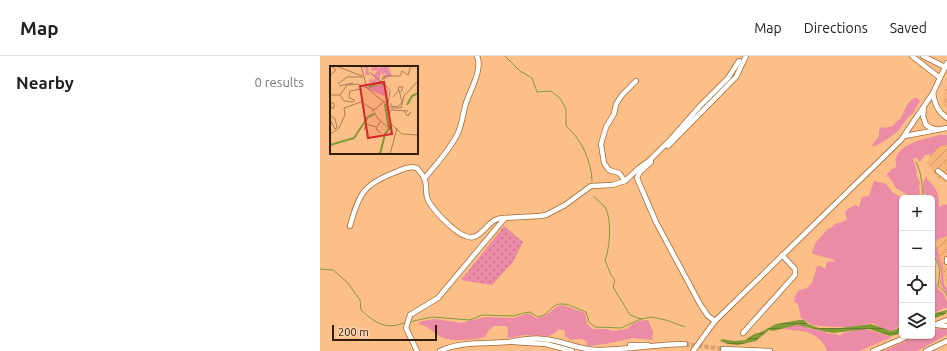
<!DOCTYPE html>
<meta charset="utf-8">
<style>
body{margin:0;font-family:Ubuntu,sans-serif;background:#f2f2f2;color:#222}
.controls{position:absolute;right:12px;bottom:12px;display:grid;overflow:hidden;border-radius:6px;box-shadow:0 1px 3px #0004}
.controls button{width:36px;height:36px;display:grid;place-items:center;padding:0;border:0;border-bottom:1px solid #e0e0e0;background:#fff;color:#222;font:20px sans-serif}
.scale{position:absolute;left:12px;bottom:10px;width:105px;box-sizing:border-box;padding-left:4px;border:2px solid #341d06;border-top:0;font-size:11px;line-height:14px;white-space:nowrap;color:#341d06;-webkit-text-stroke:3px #f8d3b2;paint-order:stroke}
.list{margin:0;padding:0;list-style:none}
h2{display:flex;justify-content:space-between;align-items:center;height:52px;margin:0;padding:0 16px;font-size:17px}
h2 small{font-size:13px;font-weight:400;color:#767676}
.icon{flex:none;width:22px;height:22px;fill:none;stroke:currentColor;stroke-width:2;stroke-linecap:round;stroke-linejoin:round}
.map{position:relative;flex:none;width:627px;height:295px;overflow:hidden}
header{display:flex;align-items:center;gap:24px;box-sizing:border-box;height:56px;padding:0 20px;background:#fff;border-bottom:1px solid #e0e0e0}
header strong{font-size:19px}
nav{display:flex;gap:22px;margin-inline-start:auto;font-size:14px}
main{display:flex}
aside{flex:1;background:#fff}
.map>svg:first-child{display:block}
.industrial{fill:url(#industrial-furrows)}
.grass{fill:#ec8ba5}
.park{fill:url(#park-dots)}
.water{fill:url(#water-rules)}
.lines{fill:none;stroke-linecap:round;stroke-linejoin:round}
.stream{stroke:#7f9b36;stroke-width:1}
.minor-tunnel{stroke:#d59f6e;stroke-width:4.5;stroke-dasharray:4.5 2;stroke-linecap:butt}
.minor-casing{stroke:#a16932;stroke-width:6}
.minor{stroke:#fff;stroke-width:4.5}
.inset-river{fill:none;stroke:#7f9b36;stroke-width:2}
.inset-road{fill:none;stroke:#ad7e54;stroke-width:1}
.view{fill:#d62828;fill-opacity:0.15;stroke:#d62828;stroke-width:2}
.inset-edge{fill:none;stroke:#341d06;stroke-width:2}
</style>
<header>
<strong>Map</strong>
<nav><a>Map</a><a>Directions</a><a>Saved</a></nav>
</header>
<main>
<aside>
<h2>Nearby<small>0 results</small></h2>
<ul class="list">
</ul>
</aside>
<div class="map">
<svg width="627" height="295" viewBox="0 0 627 295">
<defs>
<pattern id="industrial-furrows" width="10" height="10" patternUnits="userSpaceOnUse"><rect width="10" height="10" fill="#f7b477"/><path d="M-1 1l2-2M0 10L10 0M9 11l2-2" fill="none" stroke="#d49a65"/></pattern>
<pattern id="park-dots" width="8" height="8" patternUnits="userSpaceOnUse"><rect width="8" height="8" fill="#ec8ba5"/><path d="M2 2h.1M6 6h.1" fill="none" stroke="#c07184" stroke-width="1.8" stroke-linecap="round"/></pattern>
<pattern id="water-rules" width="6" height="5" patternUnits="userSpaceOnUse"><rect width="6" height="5" fill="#7f9b36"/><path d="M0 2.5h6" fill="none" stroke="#697e2c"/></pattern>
</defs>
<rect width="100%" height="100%" fill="#fdbf88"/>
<g class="industrial">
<path d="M 627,29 L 627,53 L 623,49 L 624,37 Z"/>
<path d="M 627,85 L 627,127 L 618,123 L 607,107 L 612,93 Z"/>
<path d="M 627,180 L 627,230 L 615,185 Z"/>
</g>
<g class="grass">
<path d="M 594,42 L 597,42 L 600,45 L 595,53 L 594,57 C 586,61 583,70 577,76 C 570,82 561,87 553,91 L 552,89 L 559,80 L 559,74 L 561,71 L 566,72 L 568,71 L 572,71 C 574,68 576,66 579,64 C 585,58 584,48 594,42 Z"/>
<path d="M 620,79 L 627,79 L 627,89 C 620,90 615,91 613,98 L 605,99 L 600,106 L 596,102 L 593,103 L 597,116 L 596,118 L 600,127 L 599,131 L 600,135 L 599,142 L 593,142 L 576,132 L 570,122 L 567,120 L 567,118 L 571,115 L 570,114 L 576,111 C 577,107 575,105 576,102 C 580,87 607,82 620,79 Z"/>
<path d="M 606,120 C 608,126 611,126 614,131 C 619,137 619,144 619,151 L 625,148 L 627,149 L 627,180 L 615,185 L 623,212 L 624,229 L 627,232 L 627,238 L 620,228 L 621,214 L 612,191 L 612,142 L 606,142 L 606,138 L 603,137 L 603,127 Z"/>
<path d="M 554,125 L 566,128 L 573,137 L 583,142 L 582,268 C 579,270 577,272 574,274 C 568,277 557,270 553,267 L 530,271 L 515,271 L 492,269 L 481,262 L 478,248 L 474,246 L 475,240 L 479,234 C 494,232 493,223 497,210 L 500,210 L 506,213 L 506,208 L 509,205 L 513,206 L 515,204 L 493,198 L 492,196 L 496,186 L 508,173 L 511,172 L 515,168 L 525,165 L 527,163 L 525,156 L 528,153 L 535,149 L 539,151 L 542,141 L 549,140 Z"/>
<path d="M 612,200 L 616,210 L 616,226 L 618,233 L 624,238 L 627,246 L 627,252 L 624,252 L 612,258 Z"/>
<path d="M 243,249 L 265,257 L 267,268 L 273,273 L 286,273 L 293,275 L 307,273 C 312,267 319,264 328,264 L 333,276 L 332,284 L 313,282 L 285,288 L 268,290 L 266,288 L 267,286 C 261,281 258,283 251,284 L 245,280 L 245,275 L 239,273 L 235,277 L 229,280 L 204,279 L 191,282 L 187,281 L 188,275 L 187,270 L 174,270 L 169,274 L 165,281 C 155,284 130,286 121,281 C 111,276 109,269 97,268 L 102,265 L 115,263 L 141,267 L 165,261 L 193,262 L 206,258 L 211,258 L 216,262 C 230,261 231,251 243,249 Z"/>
<path d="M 472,269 L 480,269 L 491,273 L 504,275 L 509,278 L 516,278 L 520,280 L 523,277 C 529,276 538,273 544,273 C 552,274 564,279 572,281 L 539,295 L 507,295 C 505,286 495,279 487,276 C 480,274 472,275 464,273 Z"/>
<path d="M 624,271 L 627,272 L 627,279 L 597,295 L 563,295 L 598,280 L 612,280 L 612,274 Z"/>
</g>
<path class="park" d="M 184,170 L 203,186 L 193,206 L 172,229 L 141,224 Z"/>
<g class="water">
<path d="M 627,254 L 627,256 L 624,259 L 612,263 L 612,258 Z"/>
<path d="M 479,264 L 484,264 L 488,268 L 499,272 L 520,272 L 551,268 L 571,275 L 575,274 L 582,270 L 582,275 L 576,279 L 570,280 L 549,273 L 512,277 L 477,269 L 453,275 L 449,274 L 436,285 L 418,289 L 408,288 L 400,285 L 402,283 L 414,285 L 425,284 L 434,278 L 439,277 L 456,268 Z"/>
</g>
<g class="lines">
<g class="stream">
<path d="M 185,0 L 200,15 L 212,22 L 217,36 L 231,35 L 240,42 L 246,53 L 246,69 C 249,74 254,77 257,82 C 265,93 272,111 272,125"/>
<path d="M 596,106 C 602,118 602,129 603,142"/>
<path d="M 273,140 C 277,143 281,147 285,151 C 292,161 290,193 285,204 L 291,219 L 295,224 L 293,231 L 310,259 L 321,263"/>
<path d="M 612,195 L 620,213 L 618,230 L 626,237 L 627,240"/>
<path d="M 0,213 L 13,214 L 27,226 L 40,244 L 41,254 C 55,267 67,275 86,266"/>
<path d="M 89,266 L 112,261 L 150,264 L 162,259 L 193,260 L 204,257 L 210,256 L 218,261 C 228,258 226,257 233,251 C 242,243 257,253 266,256 L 269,266 L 275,271 L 301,272 L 321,263 L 331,261 L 346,264 L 365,271"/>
</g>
<path class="minor-tunnel" d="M 365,288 L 403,293"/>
<defs>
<g id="minor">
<path d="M 592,0 L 620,22"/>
<path d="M 603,0 L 625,11"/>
<path d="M 613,37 C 615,48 617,55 627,62"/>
<path d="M 604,52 L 603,60 L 606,69 L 611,72 L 618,74"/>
<path d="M 585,80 L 627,72"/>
<path d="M 348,90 L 416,21 L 426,0"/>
<path d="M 331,106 L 320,116 L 317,122 L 336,166 L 380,248 L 388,260 L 395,265"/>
<path d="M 618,115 L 627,122"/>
<path d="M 105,122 C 116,108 130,94 138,77 C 142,68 143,57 146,47 C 150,35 163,13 157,0"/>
<path d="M 305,125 L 299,117 L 289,114 L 284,107 L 281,88 L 286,71 L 294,58 L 296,48 L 302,39 L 316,25"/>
<path d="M 30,170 C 39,137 44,128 76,116 C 83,113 89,110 97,112 C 99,115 103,119 104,122 C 108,129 104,138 109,146 C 116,157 141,185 154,181 C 167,176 169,161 185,162"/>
<path d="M 627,203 L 627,206"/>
<path d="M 617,269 L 627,270"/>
<path d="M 612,270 L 627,264"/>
<path d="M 423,277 L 475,219 L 475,213 L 462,199"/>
<path d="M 193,286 L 226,288 L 252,295"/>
<path d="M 310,289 L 328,289"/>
<path d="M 403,293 L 450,295"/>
<path d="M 97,295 L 86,272 L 90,259 L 118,242 L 185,162 L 220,160 L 226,159 L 245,149 L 271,130 L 292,129 L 305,125 L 319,112 L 330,104 L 351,83 L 380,50 L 408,22 L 419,5"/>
<path d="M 120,295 C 140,285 166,288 187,286 C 199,285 210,281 223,283 C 242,284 258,294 277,294 C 307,294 336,288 365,288"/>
<path d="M 373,295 L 395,265 L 581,84 L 613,37 L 627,7"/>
<path d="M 553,295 L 589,280"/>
<path d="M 606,295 L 627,285"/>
</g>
</defs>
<use href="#minor" class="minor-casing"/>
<use href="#minor" class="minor"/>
</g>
<g transform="translate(10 10)">
<rect width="88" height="88" fill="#fdbf88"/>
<path d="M 38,0 L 39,8 L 44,9 L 48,4 L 41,5 L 42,0 L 48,0 L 48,4 L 50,0 L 58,0 L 62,10 L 54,13 L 56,8 L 55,7 L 51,11 L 53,9 L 52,6 L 50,10 L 50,14 L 44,16 L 50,15 L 56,26 L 54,30 L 38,23 L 37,19 L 39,21 L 42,17 L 39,16 L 39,13 L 35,13 L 39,13 L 40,16 L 41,10 L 42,15 L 45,13 L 42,9 L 35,9 L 36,2 L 32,1 Z" fill="#ec8ba5"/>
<path class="inset-river" d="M 39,21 L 51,16M 77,39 L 82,30 L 88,27M 0,79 L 24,72 L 38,51 L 44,48M 50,88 L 55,68 L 59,63 L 55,38"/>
<path class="inset-road" d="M 6,0 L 32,10M 31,0 L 37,22M 40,6 L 60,24M 0,10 L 6,4 L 1,0M 52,13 L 54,10 L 70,10 L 72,5 L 78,9 L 81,0M 55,13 L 54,11 L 51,16 L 57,25 L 57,34M 8,18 L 17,11 L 33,11M 9,20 L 23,17M 68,24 L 69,21 L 73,21 L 71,26M 0,29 L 10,29 L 17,19 L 27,18 L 37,22 L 61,42 L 71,42 L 74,30 L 88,15M 10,29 L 14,35 L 23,36 L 25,34 L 19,32 L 20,25 L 30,23 L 31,20M 61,37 L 61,40 L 68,41 L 72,36 L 69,24 L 63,31M 57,38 L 61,58 L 72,68 L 88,69M 58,38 L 60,25M 0,42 L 4,42 L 4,37 L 1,37 L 1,42M 42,43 L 49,54 L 58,61 L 62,59M 74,44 L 77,50 L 81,46 L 78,50M 60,47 L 60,44 L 78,45M 0,49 L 5,53 L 7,61 L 5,63 L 1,55 L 0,68M 50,56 L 46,63 L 51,67M 34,64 L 36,58 L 46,61M 0,68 L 9,62 L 15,49 L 14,42 L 31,36 L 44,44 L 55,35M 60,88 L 67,62"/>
<path class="view" d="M 54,16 L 62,68 L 38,72 L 30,20 Z"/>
<rect width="88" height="88" class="inset-edge"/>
</g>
</svg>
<div class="controls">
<button>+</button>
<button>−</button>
<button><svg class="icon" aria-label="locate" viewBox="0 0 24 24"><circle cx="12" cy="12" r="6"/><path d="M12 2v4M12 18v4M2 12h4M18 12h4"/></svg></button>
<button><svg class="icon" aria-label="layers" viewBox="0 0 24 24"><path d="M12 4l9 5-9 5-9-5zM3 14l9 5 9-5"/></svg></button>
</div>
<div class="scale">200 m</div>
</div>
</main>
